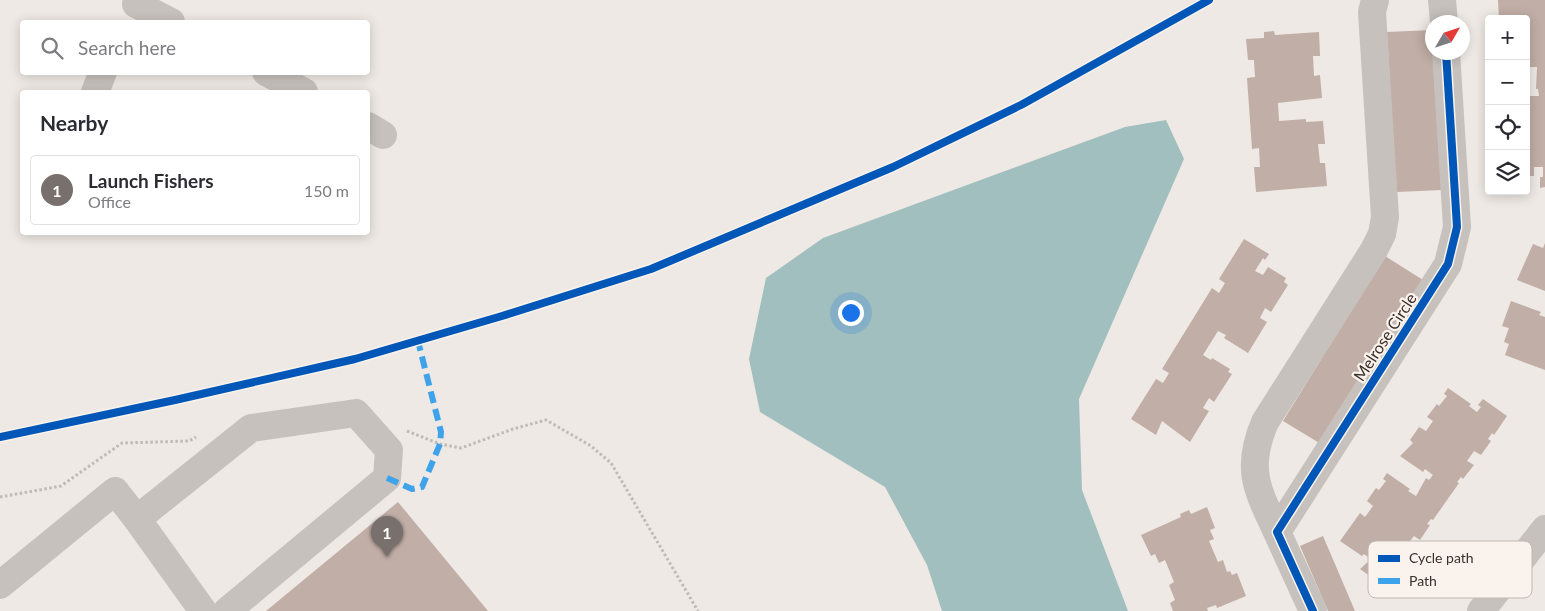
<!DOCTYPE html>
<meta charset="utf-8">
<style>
body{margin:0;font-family:Lato,sans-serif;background:#f7f7f7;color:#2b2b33}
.controls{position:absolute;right:15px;top:15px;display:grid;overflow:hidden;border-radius:5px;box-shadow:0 2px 12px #0003}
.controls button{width:45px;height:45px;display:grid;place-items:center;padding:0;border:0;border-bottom:1px solid #e1e1e2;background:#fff;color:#2b2b33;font:25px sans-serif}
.compass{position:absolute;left:1425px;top:15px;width:45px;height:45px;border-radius:50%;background:#fff;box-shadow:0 2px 12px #0003;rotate:51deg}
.you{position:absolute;left:850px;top:312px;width:18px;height:18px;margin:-12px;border:4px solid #fff;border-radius:50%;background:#1a73e8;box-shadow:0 0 0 8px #1a73e833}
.badge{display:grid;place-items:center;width:32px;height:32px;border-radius:50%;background:#78706c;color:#fff;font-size:16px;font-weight:700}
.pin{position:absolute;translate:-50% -41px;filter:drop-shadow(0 1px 2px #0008)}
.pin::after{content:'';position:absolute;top:26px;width:18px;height:15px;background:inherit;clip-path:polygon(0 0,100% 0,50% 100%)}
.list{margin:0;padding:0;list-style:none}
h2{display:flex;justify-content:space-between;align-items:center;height:65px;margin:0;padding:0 20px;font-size:21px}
h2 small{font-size:16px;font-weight:400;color:#7c7c81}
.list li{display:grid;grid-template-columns:32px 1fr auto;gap:15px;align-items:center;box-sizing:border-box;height:70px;margin:0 10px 10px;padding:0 10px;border:1px solid #e1e1e2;border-radius:5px}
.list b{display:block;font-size:19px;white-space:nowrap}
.list p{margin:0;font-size:16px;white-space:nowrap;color:#7c7c81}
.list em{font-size:16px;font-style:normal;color:#7c7c81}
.icon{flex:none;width:28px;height:28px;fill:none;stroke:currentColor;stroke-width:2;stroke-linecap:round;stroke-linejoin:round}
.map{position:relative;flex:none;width:1545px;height:611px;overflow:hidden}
.search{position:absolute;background:#fff;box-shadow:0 2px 12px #0003;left:20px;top:20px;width:350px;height:55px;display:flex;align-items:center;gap:12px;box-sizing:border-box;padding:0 18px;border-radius:5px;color:#7c7c81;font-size:19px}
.panel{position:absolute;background:#fff;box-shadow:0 2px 12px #0003;left:20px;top:90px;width:350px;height:145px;border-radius:5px}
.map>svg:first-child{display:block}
.water{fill:#a1bfbe}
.building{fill:#c1aea6}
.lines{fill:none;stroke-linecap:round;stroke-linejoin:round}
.path{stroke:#c0bab5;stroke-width:3;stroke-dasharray:2.5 2.5;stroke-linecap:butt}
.minor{stroke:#c7c1bd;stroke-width:28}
.quiet{stroke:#3fa3eb;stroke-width:6;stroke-dasharray:12 6;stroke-linecap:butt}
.cycleway-casing{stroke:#faf3ed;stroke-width:11}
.cycleway{stroke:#0057b8;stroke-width:8}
.labels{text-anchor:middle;stroke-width:4.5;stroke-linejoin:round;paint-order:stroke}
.street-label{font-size:16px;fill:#392f2b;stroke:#faf3ed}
.key{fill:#faf3ed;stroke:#c0b8b3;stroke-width:1}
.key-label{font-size:14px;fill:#392f2b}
</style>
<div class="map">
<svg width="1545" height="611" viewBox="0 0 1545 611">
<rect width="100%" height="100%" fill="#eee9e4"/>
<path class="water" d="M1166,120L1184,159L1079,399L1082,490L1128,611H942L927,565L885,487L760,412L749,359L766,278L823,238L1125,127Z"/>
<path class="building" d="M1498,0H1545V187L1540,188V177H1543V167H1534V176H1526V93L1529,92V96H1539L1538,89H1536L1537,67H1526V19H1499Z
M1432,30L1442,190L1396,192L1387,32Z
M1274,31L1275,35L1319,32L1320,56H1313L1314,76L1320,75L1322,98L1278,103L1279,121L1306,119V122L1323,121L1325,144H1318L1320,163H1325L1327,186L1256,192L1254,167H1260L1259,148L1252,149L1247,78L1255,77L1254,60H1248L1246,39L1264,38V32Z
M1244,239L1269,254L1265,260L1263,258L1255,271L1263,275L1268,267L1286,278L1284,282L1288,285L1271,312L1265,308L1260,318L1267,322L1248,353L1224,338L1226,335L1218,331L1203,355L1211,360L1212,358L1230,369L1228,372L1232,374L1214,402L1209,398L1203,408L1209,411L1190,442L1162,421L1156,435L1131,419L1156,379L1163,383L1169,373L1162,369L1212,288L1219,293L1225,283L1219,279Z
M1545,243V291L1517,280L1533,244L1543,248Z
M1385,256L1423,280L1321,444L1283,421Z
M1511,301L1541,312L1539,315L1545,317V370L1505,355L1509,344L1504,342L1509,328L1502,326Z
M1448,388L1471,404L1469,406L1477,412L1481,407L1478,405L1483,399L1507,416L1494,435L1492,433L1488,439L1491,441L1481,455L1474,451L1467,461L1474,465L1463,479L1461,477L1457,482L1459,483L1433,520L1431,519L1427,524L1430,525L1420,540L1414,536L1406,546L1412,550L1403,563L1400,561L1396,567L1398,568L1385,587L1360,569L1371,559L1364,554L1362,556L1340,541L1360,513L1365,517L1373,506L1367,501L1376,488L1379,490L1386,481L1383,479L1387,473L1410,489L1408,491L1416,496L1426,478L1429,480L1433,475L1425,469L1423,472L1400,456L1413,443L1410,440L1419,427L1426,431L1433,421L1427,417L1437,404L1439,406L1447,396L1444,394Z
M398,502L488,611H266Z
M1207,507L1215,528L1210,530L1214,539L1209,541L1218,562L1223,560L1227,572L1230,571L1232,575L1237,573L1246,596L1217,608L1216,605L1207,608L1208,611H1173L1170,603L1175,600L1169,585L1174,582L1165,560L1159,563L1155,554L1151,556L1141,535L1181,517L1180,514L1189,510L1191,514Z
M1323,536L1355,611H1328L1300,546Z"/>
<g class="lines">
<path class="path" d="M407,431L440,444L461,448L513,429L546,420L591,446L611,463L698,611
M0,497L61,486L122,443L189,441L196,437"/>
<path class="minor" d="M1442,0L1444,22
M136,4L171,22
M266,72L304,92
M95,92L103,72
M368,126L383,135
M137,519L203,611
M1277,532C1257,489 1245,469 1265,422L1374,250L1382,234L1385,217L1372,12L1375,0
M0,585L115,491L137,519L251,428L356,413L389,450L387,478L227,611
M1313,611L1277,532L1448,264L1457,227L1446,52
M1481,611L1545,529"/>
<path class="quiet" d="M387,478L412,489L422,487L440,444L441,432L418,341"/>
<defs>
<path id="cycleway" d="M0,437L175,400L355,359L502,316L651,269L893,167L1021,105L1209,0
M1313,611L1277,532L1448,264L1457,227L1446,52"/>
</defs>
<use href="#cycleway" class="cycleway-casing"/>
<use href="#cycleway" class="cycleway"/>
</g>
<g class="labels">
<g class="street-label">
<text transform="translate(1385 337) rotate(-57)" y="6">Melrose Circle</text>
</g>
</g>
<rect x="1368" y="541" width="164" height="57" rx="8" class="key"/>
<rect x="1378" y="555" width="22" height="7" fill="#0057b8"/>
<rect x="1378" y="578" width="22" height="6" fill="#3fa3eb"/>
<g class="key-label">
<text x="1409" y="563">Cycle path</text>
<text x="1409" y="586">Path</text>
</g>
</svg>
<div class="controls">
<button>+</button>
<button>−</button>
<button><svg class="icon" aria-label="locate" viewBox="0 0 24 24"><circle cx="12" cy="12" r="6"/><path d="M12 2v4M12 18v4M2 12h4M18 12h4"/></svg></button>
<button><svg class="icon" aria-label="layers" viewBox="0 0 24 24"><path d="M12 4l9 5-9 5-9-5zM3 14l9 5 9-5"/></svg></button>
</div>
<svg class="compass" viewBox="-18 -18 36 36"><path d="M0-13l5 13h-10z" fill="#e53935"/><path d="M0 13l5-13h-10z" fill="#7c7c81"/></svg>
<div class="you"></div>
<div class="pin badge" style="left:387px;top:557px">1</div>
<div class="search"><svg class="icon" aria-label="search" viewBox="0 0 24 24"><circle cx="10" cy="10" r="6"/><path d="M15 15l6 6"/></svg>Search here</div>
<section class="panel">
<h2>Nearby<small></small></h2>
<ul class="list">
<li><span class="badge">1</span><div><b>Launch Fishers</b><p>Office</p></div><em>150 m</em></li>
</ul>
</section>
</div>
